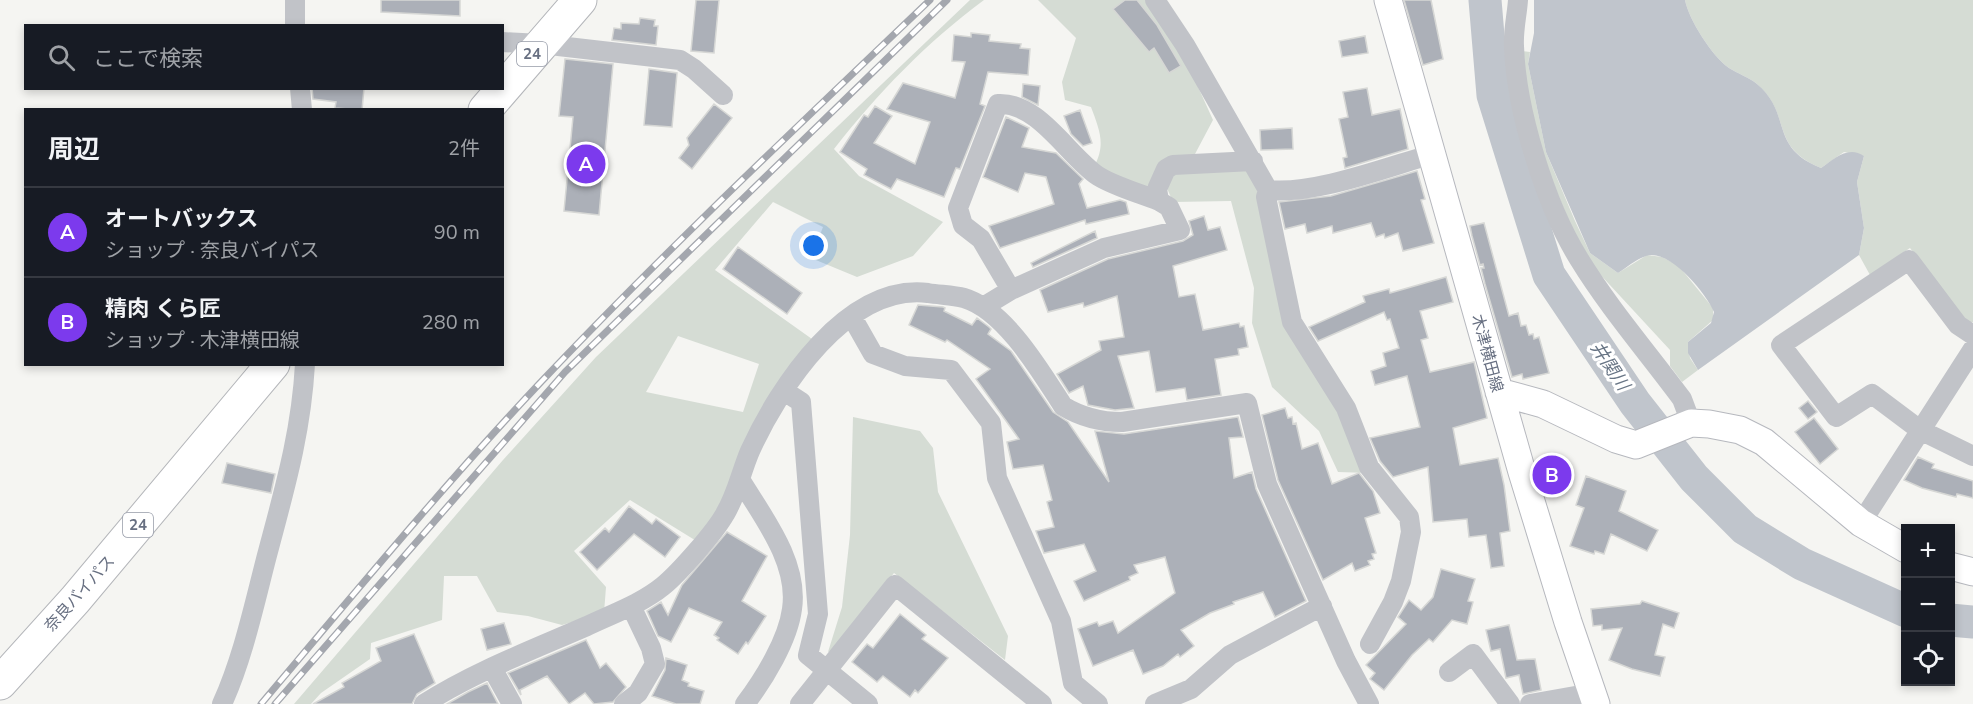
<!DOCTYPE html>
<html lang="ja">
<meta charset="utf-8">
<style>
body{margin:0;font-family:"Nunito Sans","Noto Sans JP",sans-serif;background:#20242c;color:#f1f3f6}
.controls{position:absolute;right:18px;bottom:18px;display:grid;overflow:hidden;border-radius:0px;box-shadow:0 3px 9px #0003}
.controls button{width:54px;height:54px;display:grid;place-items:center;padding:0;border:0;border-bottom:2px solid #363941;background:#171b24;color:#f1f3f6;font:30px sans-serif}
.you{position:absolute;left:814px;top:246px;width:21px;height:21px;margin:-15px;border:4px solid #fff;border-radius:50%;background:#1a73e8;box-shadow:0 0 0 9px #1a73e833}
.badge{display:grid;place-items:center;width:39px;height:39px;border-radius:50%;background:#7c3aed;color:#fff;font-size:20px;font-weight:700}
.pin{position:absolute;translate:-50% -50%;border:3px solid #fff;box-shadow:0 2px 6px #0006}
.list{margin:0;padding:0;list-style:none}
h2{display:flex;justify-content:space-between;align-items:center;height:78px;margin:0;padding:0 24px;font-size:26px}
h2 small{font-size:20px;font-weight:400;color:#9ea1a6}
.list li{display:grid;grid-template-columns:39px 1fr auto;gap:18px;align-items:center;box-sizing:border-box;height:90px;padding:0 24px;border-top:2px solid #363941}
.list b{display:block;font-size:22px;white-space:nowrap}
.list p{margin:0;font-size:20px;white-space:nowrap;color:#9ea1a6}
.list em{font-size:20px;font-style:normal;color:#9ea1a6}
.icon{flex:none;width:33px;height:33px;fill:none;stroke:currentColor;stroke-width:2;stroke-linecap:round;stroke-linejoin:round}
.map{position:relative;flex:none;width:1973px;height:704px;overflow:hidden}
.search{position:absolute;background:#171b24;box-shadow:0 3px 9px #0003;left:24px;top:24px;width:480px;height:66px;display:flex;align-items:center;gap:15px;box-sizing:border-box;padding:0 21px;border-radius:0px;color:#9ea1a6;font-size:22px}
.panel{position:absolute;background:#171b24;box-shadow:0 3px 9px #0003;left:24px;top:108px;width:480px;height:258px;border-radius:0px}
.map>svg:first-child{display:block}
.green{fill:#d5dcd4;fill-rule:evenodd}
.water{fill:#c0c5cc}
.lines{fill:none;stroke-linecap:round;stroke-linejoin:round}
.river{stroke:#c0c5cc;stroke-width:33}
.building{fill:#acb0b8;stroke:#d6d7d5;stroke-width:1.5}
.secondary-casing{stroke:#b6b8be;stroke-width:29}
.highway-casing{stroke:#b4b6ba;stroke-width:35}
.street{stroke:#c1c3c8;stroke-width:20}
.secondary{stroke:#fff;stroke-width:27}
.highway{stroke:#fff;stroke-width:33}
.rail-casing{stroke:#a4a7ae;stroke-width:7}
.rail{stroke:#fff;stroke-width:4.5;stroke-dasharray:14;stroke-linecap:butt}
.labels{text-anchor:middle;stroke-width:6;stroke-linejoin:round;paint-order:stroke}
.shield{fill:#fff;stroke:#959aa7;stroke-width:1.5}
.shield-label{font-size:15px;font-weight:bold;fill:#676f81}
.street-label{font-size:16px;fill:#676f81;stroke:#fff}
.water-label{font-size:18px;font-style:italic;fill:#687585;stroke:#fff}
</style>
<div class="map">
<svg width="1973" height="704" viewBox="0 0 1973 704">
<rect width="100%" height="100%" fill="#f5f5f2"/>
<path class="green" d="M970,0H984C927,42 877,94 834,149L859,176L943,222L913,256L857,277L811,258L823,227L773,202L715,270L812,339L719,513L698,542L630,500L574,551L606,587L604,613L562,625L528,616L497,612L477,576H444L442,620L371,643L370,659L321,693L311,704H294L503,460L596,357ZM678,336L759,364L743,412L646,392Z
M1038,0H1146L1185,58L1213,120L1195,154L1171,158L1144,190L1095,165C1106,143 1099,129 1091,107L1065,100L1062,82L1076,38Z
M1685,0H1973V322L1969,323L1961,314L1910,248L1870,275L1859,255L1864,228L1857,182L1864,156L1844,152L1821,168C1768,146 1793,115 1757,84C1749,77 1738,74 1729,68C1712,56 1689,20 1685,0Z
M1521,51L1530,52L1528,64L1546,152L1575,221L1590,253L1618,273L1647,255L1662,257L1678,265L1713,308V320L1688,342L1690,358L1698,370L1682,382L1670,366V350L1584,257L1538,147Z
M1251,168L1261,198L1284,319L1340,410L1369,473L1338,472L1319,431L1272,387L1252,323L1254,288L1231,201L1173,202L1166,186L1170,172Z
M853,417L920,431L933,448L938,492L1008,636L1005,660L894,573L831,651L828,652L842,607L850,535Z"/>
<path class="water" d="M1534,0H1685C1689,20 1712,56 1729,68C1738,74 1749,77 1757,84C1793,114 1768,147 1821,168C1834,159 1848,145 1864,156L1857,182L1864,228L1859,255L1698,370L1688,353V342L1711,323L1714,312C1706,293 1669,248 1646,256C1636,259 1626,268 1618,273L1590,253L1546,152L1528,64L1534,33Z"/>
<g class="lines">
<path class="river" d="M1485,0L1493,95L1549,275L1635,403L1694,478L1745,529L1802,564L1906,611
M1950,620L1973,622"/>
</g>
<path class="building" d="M381,0H460V16L381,12Z
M696,0H719L714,53L691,51Z
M1125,0H1137L1157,25L1181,66L1169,73L1154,48L1149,52L1113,9Z
M1404,0H1431L1443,59L1423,65Z
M640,18L655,20L654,26H658L656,45L612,40L614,28L621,29V23L639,24Z
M971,33L990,35L989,41L1021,44L1020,48L1030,49L1028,75L988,72L980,104L985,106L960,169L956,168L944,197L897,179L891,189L864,175L867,169L840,152L864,115L868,117L875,106L892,116L874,143L915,164L930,122L887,109L903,83L955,98L965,62L952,61L954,35L971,37Z
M1365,36L1368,53L1342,57L1339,41Z
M565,59L613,64L599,215L564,211L573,117L559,116Z
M649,69L677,73L672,127L644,125Z
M1023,84L1040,86L1038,105L1022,97Z
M312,88H364L362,110L335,108L336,102L313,99Z
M1367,88L1372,115L1400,109L1408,149L1345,168L1343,158L1347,157L1339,119L1348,117L1343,92Z
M714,104L732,118L692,169L679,158L689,145L687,138Z
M1080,110L1092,143L1083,146L1071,134L1064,116Z
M1006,117L1029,128L1022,147L1056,153L1083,179L1079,184L1087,208L1120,200L1126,202L1129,214L1086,224L1085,220L1000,248L989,226L1054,204L1046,177L1025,173L1018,192L983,177Z
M1292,128L1293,149L1261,150L1260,130Z
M1417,171L1425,199L1421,200L1434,243L1403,251L1398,233L1385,238L1384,234L1376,237L1371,223L1333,233L1332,226L1307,233L1305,224L1285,229L1279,202L1331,196Z
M1204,216L1208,230L1220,227L1227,250L1173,266L1179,297L1195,294L1203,330L1239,323L1240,327L1244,326L1248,347L1238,349L1239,355L1215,359L1221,395L1187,400L1185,388L1156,392L1149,351L1118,356L1134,408L1115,410L1088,405L1083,386L1069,393L1057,374L1101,350L1099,341L1124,337L1117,296L1084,307L1083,303L1048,312L1040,290L1108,259L1183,241L1193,235L1189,221Z
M1484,223L1509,316L1518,313L1521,326L1526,325L1529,335L1533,334L1534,339L1539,337L1549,373L1523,379L1522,374L1512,377L1485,284L1481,268H1484L1483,264L1480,265L1472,236L1470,226Z
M1095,231L1097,238L1033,267L1031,263Z
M738,247L802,293L787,314L723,269Z
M1446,277L1453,302L1420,311L1428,338L1421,340L1430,372L1474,362L1487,418L1453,428L1460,465L1498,458L1504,485L1510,531L1500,533L1504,566L1491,568L1486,535L1469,537L1467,519L1433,522L1428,467L1393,477L1380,461L1370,438L1420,427L1407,376L1375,385L1371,371L1386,366L1383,353L1399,348L1390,319L1387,320L1384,312L1318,341L1309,327L1365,302L1363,296L1389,289L1390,293Z
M918,305L943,307L945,308L944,311L972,325L977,318L989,327L991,329L988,334L1011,351L1053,412L1068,422L1109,482L1095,431L1124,434L1238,417L1243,437L1229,438L1234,478L1252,472L1256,489L1306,601L1275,617L1263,592L1233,602L1234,604L1210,613L1181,630L1194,646L1180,657L1178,654L1163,666L1143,674L1133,650L1093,666L1078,629L1097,622L1099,626L1113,621L1118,633L1175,593L1165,557L1134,565L1138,573L1129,577L1130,580L1084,601L1074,581L1096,571L1084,544L1044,553L1036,531L1054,527L1047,502L1052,500L1043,465L1013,469L1007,442L1019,439L976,379L990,369L947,340L945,342L909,325Z
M1808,401L1817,412L1808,419L1799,408Z
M1285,408L1288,418L1292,417L1293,424L1296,423L1302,449L1318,443L1332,484L1359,473L1373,491L1380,513L1365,518L1376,553L1372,554L1374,559L1368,561L1370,565L1355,571L1352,563L1323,580L1278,480L1262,415Z
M1814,418L1838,449L1820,464L1795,432Z
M1918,457L1934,464L1932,468L1973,481V498L1957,494L1956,497L1922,488L1904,480Z
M1558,460L1565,487L1546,492L1539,465Z
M227,463L275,474L271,493L222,483Z
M1586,476L1626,491L1619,511L1658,530L1647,551L1611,534L1604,554L1595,551L1594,554L1570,546L1584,508L1576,505Z
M629,506L652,524L656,519L680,537L665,557L634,534L597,570L580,552L605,528L609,532Z
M727,532L767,556L742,601L766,616L748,644L746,642L738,654L717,640L719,638L714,635L722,622L689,608L671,642L658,636L647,611L661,602L668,615L682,585Z
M1441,569L1475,579L1468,601L1473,602L1467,624L1452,620L1433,642L1429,639L1412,655L1384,690L1370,679L1375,673L1366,665L1406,624L1398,617L1409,600L1421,610L1433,597Z
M1642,601L1679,613L1674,628L1663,624L1655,655L1665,657L1660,676L1632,669L1609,660L1622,628L1602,630V625L1593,626L1591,609L1640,604Z
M900,614L926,635L922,639L948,658L918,693L915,690L910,697L883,676L877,682L852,662L867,644L873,648Z
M504,623L511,644L487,650L481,629Z
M1509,625L1517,660L1535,659L1541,690L1523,694L1519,675L1506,678L1500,649L1491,651L1486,630Z
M414,634L435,683L417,694L412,704H313L344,687L342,683L381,661L376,648Z
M586,640L600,668L606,663L626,687L613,702L594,704L585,693L569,704L547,676L520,690L521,695L508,673Z
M666,658L687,665L682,680L689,683L688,686L704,691L700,704H676L652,696L665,670Z
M487,683L498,704H447L468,692Z"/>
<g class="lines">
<defs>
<path id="secondary" d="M1388,0L1522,472L1568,622L1596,704
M1499,392L1543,404L1616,439L1636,445L1691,423L1709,424L1740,430L1764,442L1861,523L1906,549
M1950,566L1973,572"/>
<path id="highway" d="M485,110L580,0
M0,683L75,600L273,364"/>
</defs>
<use href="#secondary" class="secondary-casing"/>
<use href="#highway" class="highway-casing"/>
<path class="street" d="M295,0V26
M1155,0L1185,45L1268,190C1315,195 1387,167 1433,154
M1518,0C1517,15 1513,31 1514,46C1516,110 1545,204 1579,259C1609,308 1648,353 1682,399L1691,423
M502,42L541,44L680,60L694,69L723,95
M300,88L302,110
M1268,190L1266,197L1292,322L1346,408L1369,467L1409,517L1411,532L1401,581L1393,602L1370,644
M1011,290L981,239L963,225L958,208L998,104C1039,102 1068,156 1098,176C1116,187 1139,193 1159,201
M983,307L1011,290L1104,248L1180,230L1169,207L1159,201L1157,189L1166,169L1173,165L1253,161
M852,317L873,354L905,366L951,370L991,423L997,478L1061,621L1073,683L1098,704
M1973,335L1958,325L1909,260L1781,345L1836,417L1872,394L1920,430L1973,456
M784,391L801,402L818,614L808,655L868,704
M741,481C763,517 799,563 792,609C788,640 764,679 745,704
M1861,523L1973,349
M492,668L512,704
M1449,672L1473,654L1510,704
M222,704C242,660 253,610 265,563C283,494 301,436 305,364
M424,704C474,672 532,650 587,626C612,614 641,604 663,586C679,573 715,532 725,514C737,494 741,472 750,451C779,387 847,283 928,293C940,295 953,295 964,298C1005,310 1041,372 1063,406C1081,417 1101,422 1122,422L1247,403L1267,484L1346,661L1369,704
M624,704L638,693L655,664L651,648L631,606
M800,704L895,585L1042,704
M1155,704L1191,689L1230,655L1322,606
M1530,704L1592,693"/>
<use href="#secondary" class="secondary"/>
<use href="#highway" class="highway"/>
<defs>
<path id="rail" d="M261,704C352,596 443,486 540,383C665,251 798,126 930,0
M275,704L565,372L947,0"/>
</defs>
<use href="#rail" class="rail-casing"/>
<use href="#rail" class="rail"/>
</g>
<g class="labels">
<g class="shield">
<rect x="517" y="42" width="30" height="24" rx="4.5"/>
<rect x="123" y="513" width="30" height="24" rx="4.5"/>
</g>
<g class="shield-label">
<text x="532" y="59">24</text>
<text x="138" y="530">24</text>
</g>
<g class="street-label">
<text transform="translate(1488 353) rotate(75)" y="6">木津横田線</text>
<text transform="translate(79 593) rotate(-48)" y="6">奈良バイパス</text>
</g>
<g class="water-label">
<text transform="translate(1610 366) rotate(56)" y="6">井関川</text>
</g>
</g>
</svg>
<div class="controls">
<button>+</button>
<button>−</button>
<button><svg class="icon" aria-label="locate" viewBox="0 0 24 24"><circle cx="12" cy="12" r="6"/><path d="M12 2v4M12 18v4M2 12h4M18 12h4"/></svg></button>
</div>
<div class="you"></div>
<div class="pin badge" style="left:586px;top:164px">A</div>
<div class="pin badge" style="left:1552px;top:475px">B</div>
<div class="search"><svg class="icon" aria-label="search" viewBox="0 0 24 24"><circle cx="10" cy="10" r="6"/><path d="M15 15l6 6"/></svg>ここで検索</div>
<section class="panel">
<h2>周辺<small>2件</small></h2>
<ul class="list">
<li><span class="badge">A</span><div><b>オートバックス</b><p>ショップ · 奈良バイパス</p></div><em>90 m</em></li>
<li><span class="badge">B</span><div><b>精肉 くら匠</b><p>ショップ · 木津横田線</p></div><em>280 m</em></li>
</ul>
</section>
</div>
